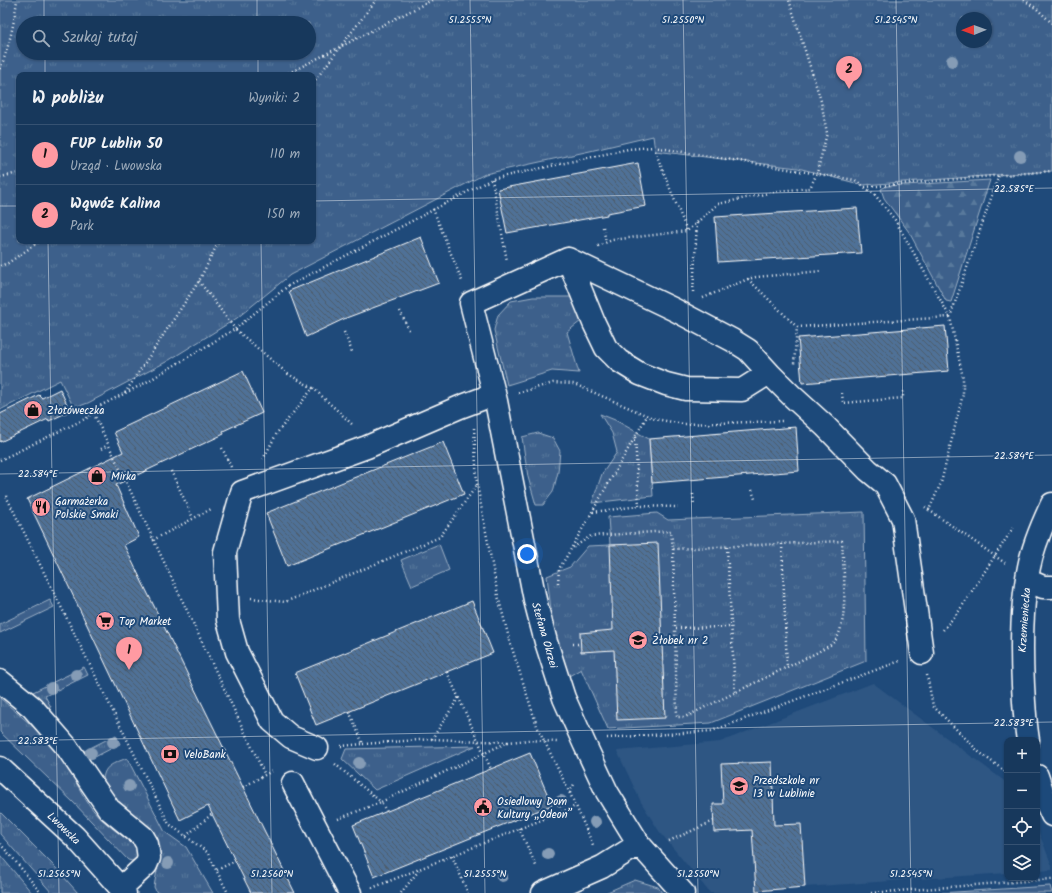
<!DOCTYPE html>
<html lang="pl">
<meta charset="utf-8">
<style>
body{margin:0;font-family:Kalam,sans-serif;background:#203f62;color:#f1f3f6}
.controls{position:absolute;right:12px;bottom:12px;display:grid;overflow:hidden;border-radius:8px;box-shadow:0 1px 3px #0004}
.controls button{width:36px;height:36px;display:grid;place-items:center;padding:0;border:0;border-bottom:1px solid #365272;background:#17385c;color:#f1f3f6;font:20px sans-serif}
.compass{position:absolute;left:956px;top:12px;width:36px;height:36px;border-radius:50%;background:#17385c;box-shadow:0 1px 3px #0004;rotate:269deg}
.you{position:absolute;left:527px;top:554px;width:14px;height:14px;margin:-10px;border:3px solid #fff;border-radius:50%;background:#1a73e8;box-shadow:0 0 0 6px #1a73e833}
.badge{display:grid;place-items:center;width:26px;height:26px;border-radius:50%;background:#ff9aa2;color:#111;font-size:13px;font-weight:700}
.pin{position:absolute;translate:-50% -33px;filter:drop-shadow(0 1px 2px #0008)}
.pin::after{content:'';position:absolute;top:21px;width:14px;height:12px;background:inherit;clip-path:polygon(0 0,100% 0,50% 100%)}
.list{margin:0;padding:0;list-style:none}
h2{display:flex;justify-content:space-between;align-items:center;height:52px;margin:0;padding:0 16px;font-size:17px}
h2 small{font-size:13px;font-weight:400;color:#9eacbb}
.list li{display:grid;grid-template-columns:26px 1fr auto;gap:12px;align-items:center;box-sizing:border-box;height:60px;padding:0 16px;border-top:1px solid #365272}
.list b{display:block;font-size:15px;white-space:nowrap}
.list p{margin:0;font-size:13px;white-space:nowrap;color:#9eacbb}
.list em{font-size:13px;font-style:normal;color:#9eacbb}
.icon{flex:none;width:22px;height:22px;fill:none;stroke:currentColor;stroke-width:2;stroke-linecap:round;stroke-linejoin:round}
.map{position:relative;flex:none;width:1052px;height:893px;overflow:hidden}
.search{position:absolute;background:#17385c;box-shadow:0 1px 3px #0004;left:16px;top:16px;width:300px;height:44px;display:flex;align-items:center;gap:10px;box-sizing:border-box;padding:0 14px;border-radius:22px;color:#9eacbb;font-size:15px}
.panel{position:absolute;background:#17385c;box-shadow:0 1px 3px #0004;left:16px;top:72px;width:300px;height:172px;border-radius:8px}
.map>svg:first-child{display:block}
.built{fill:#2e5683}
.grass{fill:url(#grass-tufts);stroke:#9eb0c5;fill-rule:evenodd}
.forest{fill:url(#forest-firs);stroke:#9eb0c5}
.building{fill:url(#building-back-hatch);stroke:#fff}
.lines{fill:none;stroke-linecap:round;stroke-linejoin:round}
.minor-casing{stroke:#fff;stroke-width:25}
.path{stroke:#fff;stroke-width:2.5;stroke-dasharray:1 3;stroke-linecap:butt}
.minor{stroke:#1f4a7a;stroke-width:22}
.tree{fill:#859cb6}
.ticks{fill:none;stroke:#fff;stroke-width:1;stroke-opacity:0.45}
.labels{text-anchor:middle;stroke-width:4;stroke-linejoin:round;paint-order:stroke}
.poi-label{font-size:11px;fill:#fff;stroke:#1f4a7a;text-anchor:start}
.street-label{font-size:11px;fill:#fff;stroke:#1f4a7a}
.ticks-label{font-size:10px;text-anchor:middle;fill:#fff;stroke:#1f4a7a;stroke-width:4;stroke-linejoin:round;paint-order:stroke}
</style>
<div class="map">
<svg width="1052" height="893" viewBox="0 0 1052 893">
<defs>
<pattern id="grass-tufts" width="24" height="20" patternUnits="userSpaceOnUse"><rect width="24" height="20" fill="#3c618b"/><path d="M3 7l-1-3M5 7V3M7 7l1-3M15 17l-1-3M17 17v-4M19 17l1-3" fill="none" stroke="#59799c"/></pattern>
<pattern id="forest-firs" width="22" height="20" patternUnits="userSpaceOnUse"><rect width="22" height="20" fill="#3c618b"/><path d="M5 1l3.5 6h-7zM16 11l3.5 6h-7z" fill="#59799c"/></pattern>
<pattern id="building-back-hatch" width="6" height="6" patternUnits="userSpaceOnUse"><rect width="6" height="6" fill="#507197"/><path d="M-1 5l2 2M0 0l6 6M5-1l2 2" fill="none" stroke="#4e5b6a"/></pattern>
</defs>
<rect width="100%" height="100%" fill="#1f4a7a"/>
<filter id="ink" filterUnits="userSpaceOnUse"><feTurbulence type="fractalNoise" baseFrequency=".025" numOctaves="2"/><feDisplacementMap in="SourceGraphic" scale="8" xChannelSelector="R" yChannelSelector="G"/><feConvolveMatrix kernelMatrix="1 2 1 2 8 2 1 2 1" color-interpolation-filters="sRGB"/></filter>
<g filter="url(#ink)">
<path class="built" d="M873,683L1007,783V873L761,890L760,893H710L659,831L641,802L617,751L720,742Z
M1037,828L1052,866V870L1037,871Z"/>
<path class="grass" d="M0,0H1052V171L863,185L798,168L655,151L653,136L590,151L485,174L290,275L237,318L166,362L88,403L74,408L60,380L0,410ZM962,18H986V42H962ZM23,23H309V53H23ZM19,75H313V241H19Z
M533,297H574L581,321L567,332L579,373L552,371L507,385L494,330L498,315L511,301Z
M600,414L615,420L649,439L653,496L592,503L602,474L617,452L612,433Z
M538,433L553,438L560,451L558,472L553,492L543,505H536L528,477L522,437Z
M864,512L866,661L711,723L608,729L581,669L569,676L554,635L547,576L570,567L588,546L610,545L608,517L657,513L668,520Z
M439,544L449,570L412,586L401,560Z
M50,600L54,607L0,633V624Z
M84,667L88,675L45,696L51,707H45L31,693Z
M0,698C19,715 40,731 57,750C71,766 76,786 88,803C100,822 121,834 138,848L140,852L137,859L132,861L128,860L73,802L0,732Z
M116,735L120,744L93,758L85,759L82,752Z
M475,746L375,790L342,759L346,749Z
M127,758L165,832L186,847L213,893H157L154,887L155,881L160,855V847L156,839L126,811L103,786C102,766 110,765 127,758Z
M0,812L55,867L78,893H52L0,834Z
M0,855L32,893H0Z
M635,880L658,887L662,893H605Z
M1050,886L1052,893H940Z"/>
<path class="forest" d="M990,180L951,302L946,301L909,232L884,198L881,189L887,186Z"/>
<path class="building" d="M638,163L646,206L607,213V215L507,233L498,189Z
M857,208L861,253L718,262L715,217Z
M421,237L439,283L346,318L306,337L289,291Z
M945,326L949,371L802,383L798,338Z
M243,371L262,413L223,431L224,434L116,485L139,537L124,545L295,893H251L208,806L180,820L27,499L123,452L114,432Z
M60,389L70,411L49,421L48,419L0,442V414L39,395L42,398Z
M796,427L799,471L652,483L649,439Z
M443,442L464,494L287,566L266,513Z
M658,543L665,718L617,720L614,650L581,652L580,633L613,630L610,545Z
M472,601L493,653L316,725L295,673Z
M530,753L552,805L374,877L353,825Z
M772,762L774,825L801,824L805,887L756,891L752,830L714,832L713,804H723L721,764Z"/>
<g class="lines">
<defs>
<path id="minor" d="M568,259L675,310L732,340L748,350L769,373
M1027,580L1043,587H1052
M0,681L32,707L66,746L109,809L143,837L147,844L149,858L146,865L121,888
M1028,740C1025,722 1024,704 1023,685C1021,646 1021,606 1029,567C1033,546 1043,523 1052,504
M317,748L291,737L272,721L237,652L228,620L225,552L242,492L367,447L460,407L484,398L494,392
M0,768L75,837L125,893
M1037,776L1046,802L1052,815
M293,783L350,893
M639,844L683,893
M543,893L602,867L639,844L607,792L584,743L564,698L546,642L535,600L496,401L471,303L568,259L594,323L606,348L619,361L640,374L666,384L686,389L742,390L769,373L792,396L825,426L868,470L885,484L903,519L922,653"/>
</defs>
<use href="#minor" class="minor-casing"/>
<path class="path" d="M1024,0L1037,9L1052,23
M0,69C9,47 14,24 17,0
M285,75L432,0
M313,83L376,0
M655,151L687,231
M0,177L19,173
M492,179L507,261
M865,187L1052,171
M433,209L462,281
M603,227L606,242
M33,241L35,245
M598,246L612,240L687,231L718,204L778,191L810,188L817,173L827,133L821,101L789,0
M0,266L8,263L40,241
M748,279L797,327L794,364
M199,281L235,329L288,286L492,179L628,149L653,147L855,180L875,195L895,220L950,317L963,378V394L941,483L929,510L925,507
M693,292L697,223
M703,298L748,279L756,277L822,271
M400,311L409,330
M950,317L999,175
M797,327L950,317
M344,332L353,354
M313,388L354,426
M125,393L199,281L219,241
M518,393L553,383L574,384L655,419L684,424L784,421
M842,393L843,403L903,398V389
M92,410L265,775
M474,428L477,484L498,596L510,642L537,726L576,806L593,845
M635,437L639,506L678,507
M222,448L232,469
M101,449L108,445
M0,460L89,417L92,410L145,383L235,329L288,374L313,388L277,433L263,459
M171,471L193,518
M752,490L755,499
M693,494L694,505
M6,496L169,824L207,852L228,893
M929,510L1005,563
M593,512L639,506
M153,540L213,508
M782,544L787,667
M572,547L647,416
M727,547L735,693
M673,549L675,628L731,627
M558,583L559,569L571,549L591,536L671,531L673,549L842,541C843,564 850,625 834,642C830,646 823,649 818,652L685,717H677L675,628
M251,598L285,602L440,537L477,485
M943,630L959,611L1015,525
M573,644H580
M447,672L491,769
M927,675L933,706L979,752L1007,773
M607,738L712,731L900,661
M432,739L459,697
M363,744L432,739L508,742
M341,746L363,744L349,711
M335,764L381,802L508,742L529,740L557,742
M243,787L272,771
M570,793L575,782
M338,819L381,802L386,811
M519,828L537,868
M186,836L212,814
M669,841L714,821
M0,844L12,857L41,893
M452,856L468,893
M217,870L235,861
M372,888L576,806
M401,893L420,869
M871,893L1052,879"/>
<use href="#minor" class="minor"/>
</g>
<g class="tree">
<circle cx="952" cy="61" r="6"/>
<circle cx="1020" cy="156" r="6"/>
<circle cx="76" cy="675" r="6"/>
<circle cx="51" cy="688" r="6"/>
<circle cx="113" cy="742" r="6"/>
<circle cx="91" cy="753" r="6"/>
<circle cx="359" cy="763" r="6"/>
<circle cx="129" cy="786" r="6"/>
<circle cx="561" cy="801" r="6"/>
<circle cx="595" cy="822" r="6"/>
<circle cx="548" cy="854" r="6"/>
<circle cx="168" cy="863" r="6"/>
<circle cx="502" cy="876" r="6"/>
</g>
</g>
<path class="ticks" d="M44,0V23M257,0V23M470,0L485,893M683,0L698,893M896,0L911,893M45,53V75M258,53V75M313,201L1052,188M0,206H19M48,241L59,893M261,241L272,893M0,474L1052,455M0,741L1052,722"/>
<defs>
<symbol id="shop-disc" viewBox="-11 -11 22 22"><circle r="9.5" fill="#ff9aa2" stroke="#1f4a7a"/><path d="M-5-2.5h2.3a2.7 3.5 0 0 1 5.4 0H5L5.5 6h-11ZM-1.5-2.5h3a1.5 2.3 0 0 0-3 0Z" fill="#111"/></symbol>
<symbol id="restaurant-disc" viewBox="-11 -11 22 22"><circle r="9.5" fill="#ff9aa2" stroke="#1f4a7a"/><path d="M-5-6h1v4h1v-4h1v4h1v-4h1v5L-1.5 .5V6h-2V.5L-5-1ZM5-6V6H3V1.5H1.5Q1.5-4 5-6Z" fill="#111"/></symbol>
<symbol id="supermarket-disc" viewBox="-11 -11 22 22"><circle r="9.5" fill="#ff9aa2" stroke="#1f4a7a"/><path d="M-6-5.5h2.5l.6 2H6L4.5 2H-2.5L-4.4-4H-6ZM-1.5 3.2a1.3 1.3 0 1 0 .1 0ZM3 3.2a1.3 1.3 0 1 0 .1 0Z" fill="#111"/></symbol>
<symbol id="school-disc" viewBox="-11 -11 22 22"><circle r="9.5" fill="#ff9aa2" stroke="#1f4a7a"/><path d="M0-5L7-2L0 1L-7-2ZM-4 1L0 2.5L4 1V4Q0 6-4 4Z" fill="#111"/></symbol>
<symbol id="bank-disc" viewBox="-11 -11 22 22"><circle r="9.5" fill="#ff9aa2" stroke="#1f4a7a"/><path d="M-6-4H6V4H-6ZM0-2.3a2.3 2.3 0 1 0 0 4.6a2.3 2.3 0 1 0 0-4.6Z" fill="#111"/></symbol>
<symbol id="civic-disc" viewBox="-11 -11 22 22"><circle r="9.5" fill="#ff9aa2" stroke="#1f4a7a"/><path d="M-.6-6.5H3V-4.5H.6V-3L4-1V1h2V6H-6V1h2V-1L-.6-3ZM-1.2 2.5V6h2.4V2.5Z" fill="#111"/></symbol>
</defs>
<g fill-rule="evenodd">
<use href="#shop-disc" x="22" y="399" width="22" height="22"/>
<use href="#shop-disc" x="86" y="465" width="22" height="22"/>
<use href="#restaurant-disc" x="30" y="496" width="22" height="22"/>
<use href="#supermarket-disc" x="94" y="610" width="22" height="22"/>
<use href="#school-disc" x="627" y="629" width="22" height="22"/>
<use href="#bank-disc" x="159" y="743" width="22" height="22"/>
<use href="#school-disc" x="728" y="775" width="22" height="22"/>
<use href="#civic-disc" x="472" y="796" width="22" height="22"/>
</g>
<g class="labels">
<g class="poi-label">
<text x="47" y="414">Złotóweczka</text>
<text x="111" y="480">Mirka</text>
<text x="55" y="505">Garmażerka<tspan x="55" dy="13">Polskie Smaki</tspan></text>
<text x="119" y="625">Top Market</text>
<text x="652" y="644">Żłobek nr 2</text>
<text x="184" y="758">VeloBank</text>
<text x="753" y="784">Przedszkole nr<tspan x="753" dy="13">13 w Lublinie</tspan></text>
<text x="497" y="805">Osiedlowy Dom<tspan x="497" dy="13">Kultury „Odeon”</tspan></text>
</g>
<g class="street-label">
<text transform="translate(1024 620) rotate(-86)" y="4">Krzemieniecka</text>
<text transform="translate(545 635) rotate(74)" y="4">Stefana Okrzei</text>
<text transform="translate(64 828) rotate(44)" y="4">Lwowska</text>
</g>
</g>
<g class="ticks-label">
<text x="470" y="23">51.2555°N</text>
<text x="683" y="23">51.2550°N</text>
<text x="896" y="23">51.2545°N</text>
<text x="1014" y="192">22.585°E</text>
<text x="1014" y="459">22.584°E</text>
<text x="38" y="477">22.584°E</text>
<text x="1014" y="726">22.583°E</text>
<text x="38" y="744">22.583°E</text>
<text x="59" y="877">51.2565°N</text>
<text x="272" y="877">51.2560°N</text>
<text x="485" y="877">51.2555°N</text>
<text x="698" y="877">51.2550°N</text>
<text x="911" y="877">51.2545°N</text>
</g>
</svg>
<div class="controls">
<button>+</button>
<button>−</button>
<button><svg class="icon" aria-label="locate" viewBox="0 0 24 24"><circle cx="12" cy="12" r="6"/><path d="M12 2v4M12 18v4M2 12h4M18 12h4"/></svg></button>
<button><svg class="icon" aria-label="layers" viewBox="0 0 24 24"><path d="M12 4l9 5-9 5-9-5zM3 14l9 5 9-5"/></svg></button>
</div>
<svg class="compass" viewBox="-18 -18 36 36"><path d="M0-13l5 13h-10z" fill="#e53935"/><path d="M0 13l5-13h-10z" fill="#9eacbb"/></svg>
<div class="you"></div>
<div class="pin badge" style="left:129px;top:670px">1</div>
<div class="pin badge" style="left:849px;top:89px">2</div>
<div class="search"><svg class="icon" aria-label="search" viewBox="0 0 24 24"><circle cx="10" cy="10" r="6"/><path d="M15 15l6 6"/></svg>Szukaj tutaj</div>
<section class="panel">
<h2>W pobliżu<small>Wyniki: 2</small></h2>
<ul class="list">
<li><span class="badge">1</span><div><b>FUP Lublin 50</b><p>Urząd · Lwowska</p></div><em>110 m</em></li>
<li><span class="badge">2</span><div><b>Wąwóz Kalina</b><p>Park</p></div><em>150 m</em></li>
</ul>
</section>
</div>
